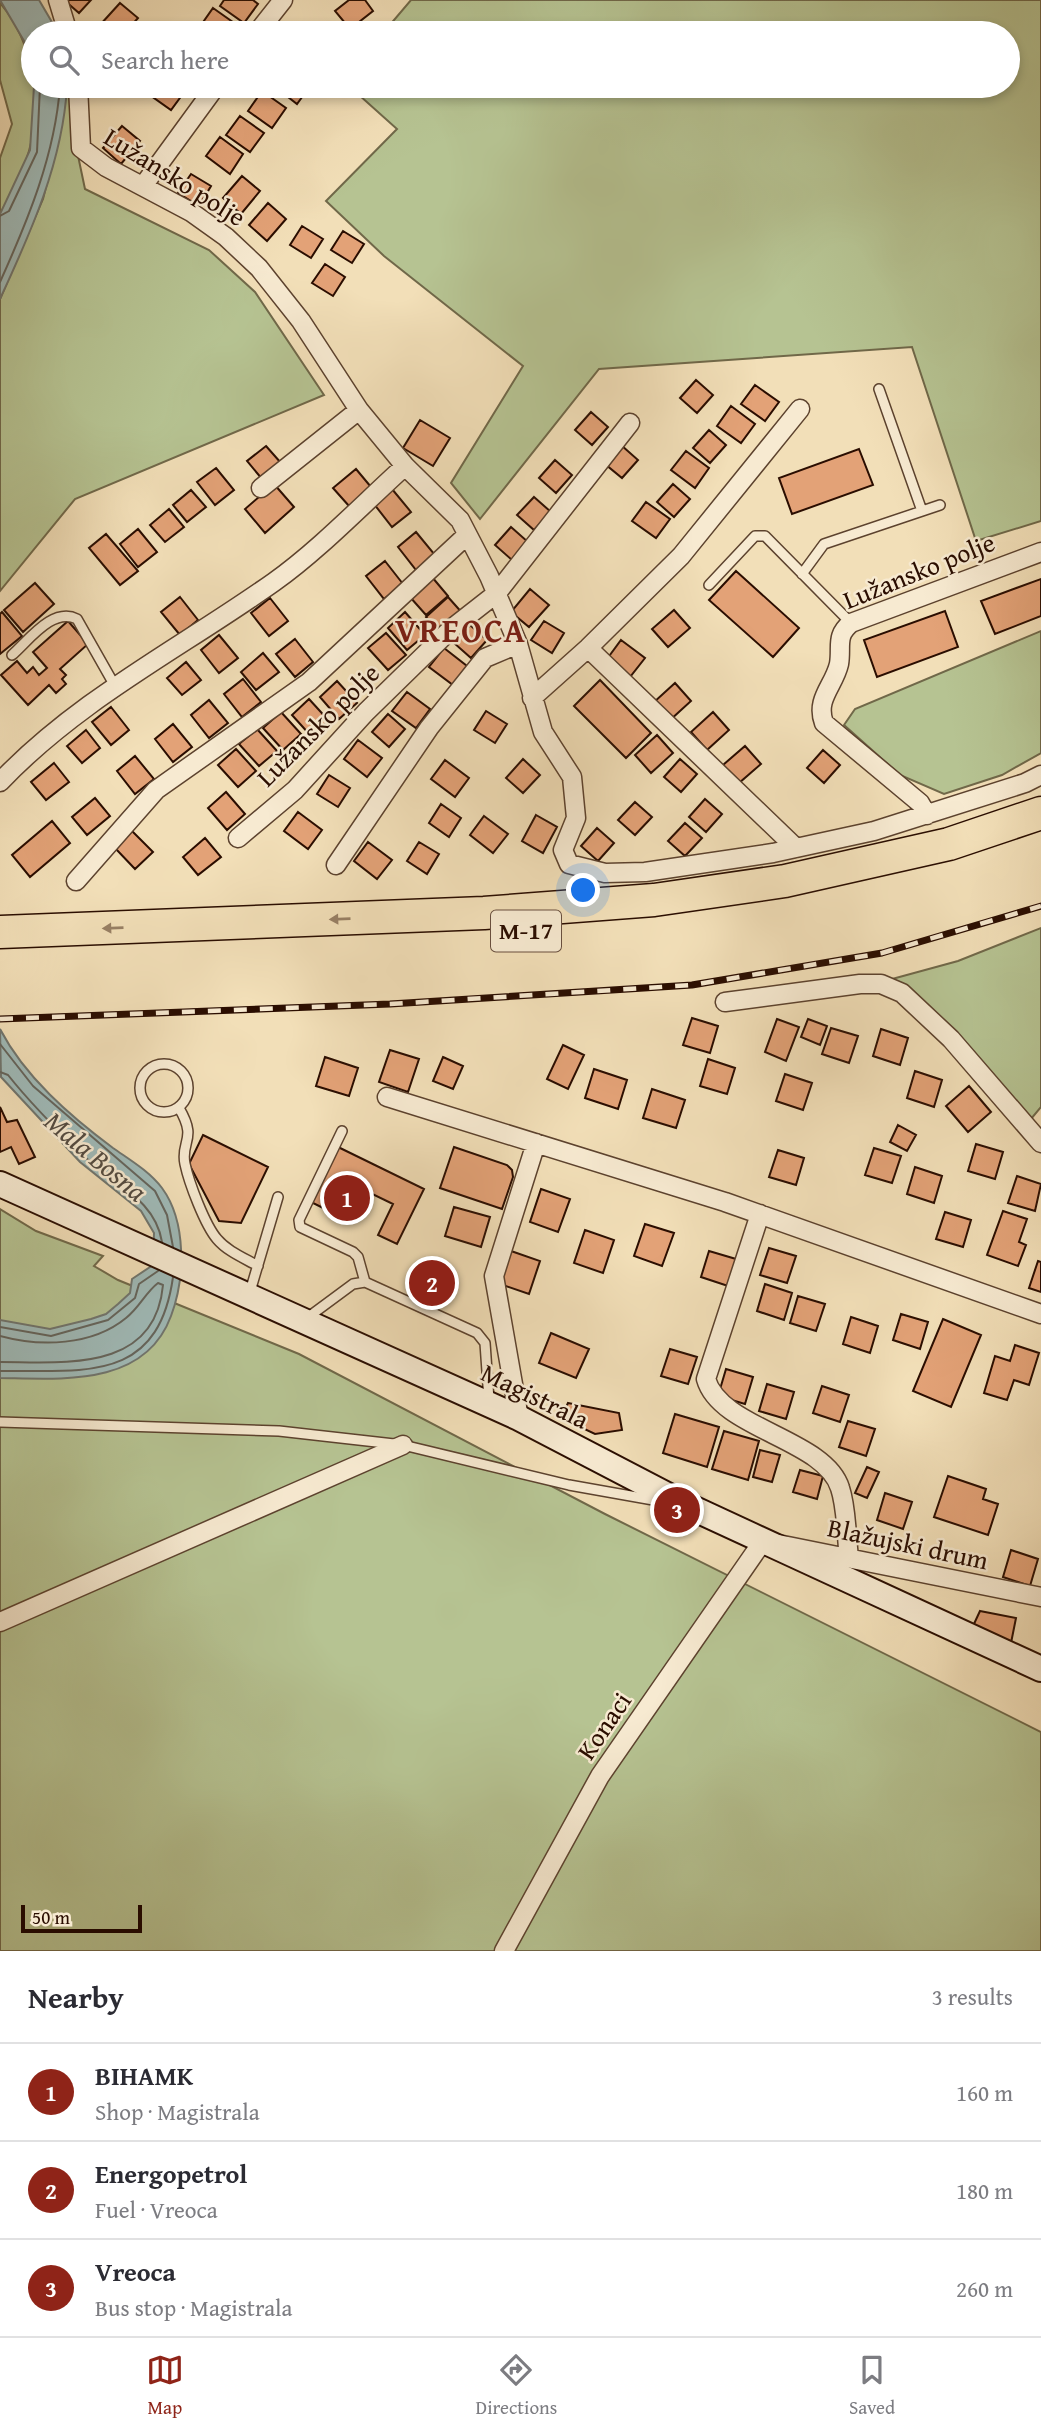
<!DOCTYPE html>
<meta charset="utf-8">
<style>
body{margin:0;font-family:"Gentium Book Plus",serif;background:#f7f7f7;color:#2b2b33}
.scale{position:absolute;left:21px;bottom:18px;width:121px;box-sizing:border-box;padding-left:7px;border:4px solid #2a0d00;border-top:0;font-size:19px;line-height:24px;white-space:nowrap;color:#2a0d00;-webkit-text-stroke:5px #f7ead1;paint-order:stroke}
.you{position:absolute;left:584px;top:891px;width:24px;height:24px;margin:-18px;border:5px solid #fff;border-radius:50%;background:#1a73e8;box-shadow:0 0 0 10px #1a73e833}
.badge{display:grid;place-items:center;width:46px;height:46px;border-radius:50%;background:#8f2418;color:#fff;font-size:23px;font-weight:700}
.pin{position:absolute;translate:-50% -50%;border:4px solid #fff;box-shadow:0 2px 7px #0006}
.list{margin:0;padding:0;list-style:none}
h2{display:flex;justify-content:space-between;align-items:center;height:91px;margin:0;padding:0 28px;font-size:30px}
h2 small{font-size:23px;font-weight:400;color:#7c7c81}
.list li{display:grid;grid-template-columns:46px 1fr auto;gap:21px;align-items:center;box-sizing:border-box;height:98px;padding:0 28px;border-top:2px solid #e1e1e2}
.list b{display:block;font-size:26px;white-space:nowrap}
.list p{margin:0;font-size:23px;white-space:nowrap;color:#7c7c81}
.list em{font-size:23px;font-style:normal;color:#7c7c81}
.icon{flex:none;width:38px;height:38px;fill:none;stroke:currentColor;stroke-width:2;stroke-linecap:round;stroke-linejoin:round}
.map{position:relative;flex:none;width:1041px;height:1951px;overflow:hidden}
.search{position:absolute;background:#fff;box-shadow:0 4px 10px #0003;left:21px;right:21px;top:21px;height:77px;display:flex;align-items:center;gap:18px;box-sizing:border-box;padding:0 24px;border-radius:38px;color:#7c7c81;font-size:26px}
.sheet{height:385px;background:#fff}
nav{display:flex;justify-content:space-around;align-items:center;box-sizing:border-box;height:98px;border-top:2px solid #e1e1e2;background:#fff;font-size:19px;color:#7c7c81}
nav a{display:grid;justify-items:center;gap:4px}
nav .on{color:#8f2418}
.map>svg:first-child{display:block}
.green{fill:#b6c392;stroke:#706849;stroke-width:2}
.water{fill:#9fbab8;stroke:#70756e;stroke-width:2}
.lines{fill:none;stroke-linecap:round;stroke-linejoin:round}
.shore{stroke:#64645c;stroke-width:2}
.building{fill:#e3a277;stroke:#2a0d00;stroke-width:2}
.lane-casing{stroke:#5c422e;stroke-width:12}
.street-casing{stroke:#5c422e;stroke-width:21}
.secondary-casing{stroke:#2a0d00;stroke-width:28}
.highway-casing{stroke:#2a0d00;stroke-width:35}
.lane{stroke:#f7ead1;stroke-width:9}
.street{stroke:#f7ead1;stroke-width:18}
.secondary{stroke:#f7ead1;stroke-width:24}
.highway{stroke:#f2dfb8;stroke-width:32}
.rail-casing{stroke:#2a0d00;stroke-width:7}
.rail{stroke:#f7ead1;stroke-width:4.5;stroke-dasharray:13;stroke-linecap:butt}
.oneway{fill:#988065}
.labels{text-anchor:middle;stroke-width:5;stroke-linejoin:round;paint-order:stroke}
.shield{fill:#f7ead1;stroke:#684f3f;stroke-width:2}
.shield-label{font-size:24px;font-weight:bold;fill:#2a0d00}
.street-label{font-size:26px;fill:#2a0d00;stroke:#f7ead1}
.water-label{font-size:28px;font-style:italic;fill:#534a40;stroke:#f7ead1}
.district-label{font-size:33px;font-weight:bold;letter-spacing:2px;fill:#7a1f14;stroke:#f7ead1}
</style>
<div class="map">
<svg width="1041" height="1951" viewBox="0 0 1041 1951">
<rect width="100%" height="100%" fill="#f2dfb8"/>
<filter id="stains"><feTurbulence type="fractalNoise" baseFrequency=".00286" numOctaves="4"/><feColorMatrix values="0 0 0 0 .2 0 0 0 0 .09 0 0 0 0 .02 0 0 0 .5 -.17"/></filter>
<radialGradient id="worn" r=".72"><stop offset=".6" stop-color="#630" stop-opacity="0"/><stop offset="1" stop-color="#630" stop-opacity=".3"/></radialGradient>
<path class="green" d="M411,0H1041V521L976,541L912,347L599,369L480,519L451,483L523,366L384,256L326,201L397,129L349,86H1008V33H383Z
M0,3C33,41 43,102 29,151C23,172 11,194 0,214V158L12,124L0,80Z
M67,86H72L73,132L85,189L209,250L255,292L324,395L75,499L0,591V299L43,199L59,136Z
M1041,631V753L1002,775L944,794L900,775L844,725L855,709Z
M1041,928V1107L1026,1125L881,982L958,961Z
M0,1209L36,1231L103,1256L94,1266L118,1280L299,1354L605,1514L1041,1732V1951H0Z"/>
<path class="water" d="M0,0H39L56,29L57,33H33V73L24,41Z
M34,86H67C63,161 31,232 0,299V214L30,150Z
M0,1029C25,1077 70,1116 113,1148C130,1160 149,1171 162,1188C187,1222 185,1279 171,1316C145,1387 62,1379 0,1378V1320L50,1329L91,1319L106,1314L118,1304L130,1293L132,1279L153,1265L154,1233L141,1211L80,1162L1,1077Z"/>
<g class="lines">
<path class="shore" d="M0,216L9,211L37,152L40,86
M0,282C28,220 55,155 60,86
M0,1044L33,1086L155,1191L167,1215L173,1247
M0,1072L8,1075C31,1104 58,1131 85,1157C114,1185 155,1199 162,1242
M0,1327L51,1336L108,1320L135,1298L139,1284L158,1271
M0,1336C40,1347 92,1346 126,1318C140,1307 145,1293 158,1283L163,1285C155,1373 64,1362 0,1362
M0,1371C84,1370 158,1384 173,1277"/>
</g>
<path class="building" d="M64,0H91L79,13Z
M224,0H253L258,4L244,23L220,6Z
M349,0H365L373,11L350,29L335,11Z
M120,3L138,18L125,33H110L100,25Z
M213,8L237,25L231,33H207L199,28Z
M153,86H178L185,91L171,110L147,93Z
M274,86H310L297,104Z
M262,91L286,108L272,128L248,111Z
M240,116L264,133L250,152L226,135Z
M122,126L140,141L121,164L103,148Z
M220,137L243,154L230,174L206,156Z
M191,174L211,186L199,206L178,193Z
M242,176L260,191L241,214L223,198Z
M268,203L286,219L267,241L249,225Z
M302,226L323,239L311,258L290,245Z
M343,231L364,244L352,263L331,250Z
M325,264L345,277L333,296L312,283Z
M696,380L713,395L697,413L680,398Z
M755,385L779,402L765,421L741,404Z
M731,406L755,424L741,443L717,426Z
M591,412L608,427L592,445L575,430Z
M420,420L450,438L433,466L403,448Z
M709,430L726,445L710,463L693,448Z
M621,445L638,460L622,478L605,464Z
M266,446L281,463L262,479L247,461Z
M859,449L873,485L792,514L779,478Z
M686,451L709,468L695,488L671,470Z
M555,460L572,475L556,493L539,478Z
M216,468L234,490L215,505L197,482Z
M356,469L371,487L349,506L333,488Z
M274,484L294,507L265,533L245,509Z
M673,484L690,499L674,517L657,502Z
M392,489L411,512L392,527L374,504Z
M191,490L206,507L187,522L173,505Z
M534,497L551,512L534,530L517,515Z
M646,502L670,519L656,538L632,521Z
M169,509L184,527L165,542L150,525Z
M511,527L528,542L512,560L495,545Z
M138,529L157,552L138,567L120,544Z
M416,532L435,555L416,570L398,547Z
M106,534L138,571L120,585L89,548Z
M385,561L403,584L384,599L366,576Z
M736,571L799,628L773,657L709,600Z
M432,577L448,596L426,615L410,597Z
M1041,579V616L995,634L981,601Z
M35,583L54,604L23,632L4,610Z
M530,589L549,605L529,627L511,612Z
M180,597L198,620L180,635L161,612Z
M448,597L464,615L442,635L426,617Z
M270,598L288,621L269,636L251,613Z
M674,610L690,628L668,647L652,629Z
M945,611L958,647L877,677L864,640Z
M2,612L22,636L0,654V614Z
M405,612L425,635L407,650L388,628Z
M68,621L88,644L60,669L66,675L62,679L66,684L56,693L49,685L28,705L1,675L17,661L27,673L33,667L39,675L47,668L33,652Z
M544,621L564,633L552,653L531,640Z
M470,625L487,640L471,658L454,643Z
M386,633L406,655L388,670L368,648Z
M219,635L238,658L219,673L201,650Z
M295,639L313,662L295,677L276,654Z
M621,640L645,658L630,677L607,659Z
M444,648L467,666L453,685L429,667Z
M263,653L279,672L256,690L241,672Z
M186,662L201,680L182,695L167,678Z
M243,679L261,702L242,717L224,694Z
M600,680L651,733L626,758L574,706Z
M337,681L357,703L339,719L320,697Z
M675,683L691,701L669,721L653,703Z
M407,692L430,709L416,728L392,711Z
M309,699L329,721L311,736L292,715Z
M209,700L228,723L209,738L191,715Z
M111,707L129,730L111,745L92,722Z
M486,711L507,724L495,743L474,730Z
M281,712L301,734L283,750L263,728Z
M713,712L729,730L707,750L691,732Z
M388,714L405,729L389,747L372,732Z
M173,724L192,747L173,762L155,739Z
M257,729L277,751L259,766L239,744Z
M86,730L100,748L82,763L67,746Z
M657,735L673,753L651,773L635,755Z
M358,740L382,758L367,777L344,759Z
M745,746L761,764L739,783L723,765Z
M236,749L256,771L238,787L218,765Z
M823,750L840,765L824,783L807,768Z
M135,756L154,779L135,794L117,771Z
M523,759L540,775L523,793L506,778Z
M680,759L697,774L681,792L664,777Z
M445,760L469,778L455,797L431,779Z
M54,763L69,782L46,800L31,782Z
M329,775L350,788L338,807L317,794Z
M226,792L245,814L227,830L208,808Z
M95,798L110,816L87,835L72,817Z
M705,799L722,814L706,832L689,817Z
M635,802L652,817L635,835L618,820Z
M441,804L461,818L449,837L429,823Z
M298,812L322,830L308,849L284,831Z
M536,815L557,827L543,853L522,841Z
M484,816L508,834L493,853L470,835Z
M52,821L70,843L30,877L12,855Z
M685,823L702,838L685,856L668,841Z
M597,828L614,843L598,861L581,846Z
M132,831L153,852L135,869L115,848Z
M205,838L221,857L198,875L183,857Z
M368,842L392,860L377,879L354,861Z
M419,842L439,854L427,874L407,861Z
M692,1018L718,1026L710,1053L683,1045Z
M777,1019L799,1027L786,1061L765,1052Z
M808,1019L827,1026L820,1045L801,1037Z
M831,1028L858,1036L849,1063L822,1054Z
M881,1029L908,1038L900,1065L873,1056Z
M563,1045L584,1055L568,1089L547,1079Z
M390,1050L419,1059L408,1092L379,1082Z
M325,1057L358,1068L349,1096L316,1086Z
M443,1057L463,1066L453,1089L433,1081Z
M708,1059L735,1068L727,1094L700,1086Z
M594,1069L627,1080L618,1109L585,1098Z
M915,1071L942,1080L934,1107L907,1098Z
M785,1074L812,1083L803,1110L776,1101Z
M969,1086L991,1112L968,1132L946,1106Z
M652,1089L685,1100L676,1128L643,1118Z
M0,1107L7,1122L17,1120L35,1157L19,1164L11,1147L0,1152Z
M898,1125L916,1135L907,1151L890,1142Z
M203,1135L268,1167L241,1223L219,1221L189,1164Z
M976,1144L1003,1152L995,1179L968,1171Z
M336,1146L424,1189L397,1244L378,1235L393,1204L354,1185L339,1216L309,1201Z
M454,1147L507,1165L512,1170L513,1177L502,1209L440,1188Z
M874,1148L901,1156L892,1183L865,1175Z
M778,1150L804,1158L796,1185L769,1177Z
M915,1167L942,1176L934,1203L907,1194Z
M1017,1176L1041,1184L1035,1211L1008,1203Z
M541,1189L570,1199L558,1232L530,1222Z
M454,1207L490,1217L481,1247L445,1236Z
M1003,1211L1027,1219L1019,1242L1026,1245L1018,1266L987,1255Z
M945,1212L971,1220L963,1247L936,1239Z
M645,1224L674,1233L662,1266L634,1256Z
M585,1230L614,1240L603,1273L574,1263Z
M769,1248L796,1256L787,1283L760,1275Z
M511,1251L540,1261L529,1294L500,1284Z
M709,1251L736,1259L728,1286L701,1277Z
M1038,1261L1041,1262V1292L1029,1288Z
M765,1284L792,1293L784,1320L757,1311Z
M798,1296L825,1304L816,1331L790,1323Z
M901,1314L928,1322L920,1349L893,1340Z
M851,1317L878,1326L870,1353L843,1344Z
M943,1319L981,1335L951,1407L913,1391Z
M551,1333L589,1349L576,1378L539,1363Z
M1015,1345L1039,1353L1029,1385L1014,1380L1007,1400L984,1393L995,1356L1010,1361Z
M670,1349L697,1357L688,1384L661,1376Z
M726,1369L753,1377L745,1404L718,1396Z
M767,1384L794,1392L786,1419L759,1411Z
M822,1386L849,1395L840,1422L813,1413Z
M568,1403L619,1413L622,1430L595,1434L561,1418Z
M675,1414L719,1427L707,1467L663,1453Z
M848,1421L875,1429L866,1456L839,1447Z
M724,1431L759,1441L748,1480L712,1469Z
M760,1450L780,1455L772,1482L753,1477Z
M867,1467L879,1472L867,1498L855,1493Z
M800,1470L823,1476L817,1499L793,1492Z
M948,1476L986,1489L983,1499L998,1504L988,1535L934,1517Z
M885,1493L912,1502L903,1529L877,1520Z
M1011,1550L1038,1559L1030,1586L1003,1577Z
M980,1611L1016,1618L1011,1643L973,1626Z"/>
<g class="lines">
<defs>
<path id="lane" d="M879,389L922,511
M802,574L824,544L940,505
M709,585L755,536H765L851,623
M12,655C30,639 53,607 77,619L115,686
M140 1088a24 24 0 1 1 48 0a24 24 0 1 1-48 0Z
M179,1108C198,1140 180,1141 185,1164C189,1183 205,1225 217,1239C227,1251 244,1258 258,1266
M342,1131L299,1220L300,1227L353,1252L358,1257L365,1282
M249,1295L278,1197
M307,1318L353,1284L365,1282L477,1333L485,1343L489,1400
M0,1422L279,1431L403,1445L569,1485L659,1501"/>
<path id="street" d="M58,0L68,33
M257,33L283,0
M78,86L81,148L106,167L191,212L226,237L259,268L301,321L359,410L405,466L460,520L489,576L518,644L543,732L572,777L576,818L563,850L569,864L605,873L645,872L773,853L874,831L1025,783L1041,775
M143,186L216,86
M261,488L359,410
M588,648L796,848
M532,698L588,648L681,556L800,409
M0,782C79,699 181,648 274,582C319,550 363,504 405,466
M927,815L920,803L824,723C815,699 834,686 839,664C842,646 835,636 851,623L1041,552
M238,838L295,790L366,712L451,629L497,593L630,423
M336,865L429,728L485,658L518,644
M76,881L156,790L309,682L467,535
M725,1002L860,984H881L902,993L951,1039L1041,1143
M387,1097L725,1202L1041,1314
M760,1214L706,1379C720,1429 825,1439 840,1488C847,1509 846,1535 849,1557
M519,1418L494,1276L536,1143
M0,1622L403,1445
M504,1951L600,1776L763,1541L1041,1597"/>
<path id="secondary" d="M0,1184L519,1418L688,1506L1041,1669"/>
<path id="highway" d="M0,932L484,913L654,900L785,881L949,844L1041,813"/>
</defs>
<use href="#lane" class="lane-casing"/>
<use href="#street" class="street-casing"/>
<use href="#secondary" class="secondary-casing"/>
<use href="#highway" class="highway-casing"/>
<use href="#lane" class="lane"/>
<use href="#street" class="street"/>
<use href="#secondary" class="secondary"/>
<use href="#highway" class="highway"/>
<defs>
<path id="rail" d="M0,1019L390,1004L692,985L882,953L1041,906"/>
</defs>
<use href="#rail" class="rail-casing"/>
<use href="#rail" class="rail"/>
</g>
<defs><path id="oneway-solid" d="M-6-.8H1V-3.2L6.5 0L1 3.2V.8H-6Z" transform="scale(1.75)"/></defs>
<g class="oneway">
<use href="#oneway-solid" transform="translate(340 919) rotate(178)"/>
<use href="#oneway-solid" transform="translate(113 928) rotate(178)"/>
</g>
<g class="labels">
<rect class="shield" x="491" y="910.5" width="70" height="41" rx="5"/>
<g class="shield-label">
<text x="526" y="939">M-17</text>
</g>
<g class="street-label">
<text transform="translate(175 177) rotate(32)" y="9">Lužansko polje</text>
<text transform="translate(919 571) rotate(-22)" y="9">Lužansko polje</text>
<text transform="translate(318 725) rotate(-45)" y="9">Lužansko polje</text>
<text transform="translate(535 1396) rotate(26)" y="9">Magistrala</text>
<text transform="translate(908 1544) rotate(12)" y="9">Blažujski drum</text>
<text transform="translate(604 1726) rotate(-56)" y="9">Konaci</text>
</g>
<g class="water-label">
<text transform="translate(96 1156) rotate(40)" y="10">Mala Bosna</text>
</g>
<g class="district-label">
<text x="461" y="642">VREOCA</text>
</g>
</g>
<rect width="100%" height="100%" filter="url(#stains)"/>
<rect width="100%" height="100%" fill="url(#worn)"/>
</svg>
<div class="scale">50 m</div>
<div class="you"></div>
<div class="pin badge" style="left:347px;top:1198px">1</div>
<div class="pin badge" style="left:432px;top:1283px">2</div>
<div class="pin badge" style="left:677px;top:1510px">3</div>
<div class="search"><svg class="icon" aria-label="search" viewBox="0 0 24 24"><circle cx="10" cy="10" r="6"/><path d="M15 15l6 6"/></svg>Search here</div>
</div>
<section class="sheet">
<h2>Nearby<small>3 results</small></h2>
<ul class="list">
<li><span class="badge">1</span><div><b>BIHAMK</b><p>Shop · Magistrala</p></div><em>160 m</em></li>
<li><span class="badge">2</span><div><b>Energopetrol</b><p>Fuel · Vreoca</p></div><em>180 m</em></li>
<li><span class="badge">3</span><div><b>Vreoca</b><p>Bus stop · Magistrala</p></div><em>260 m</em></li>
</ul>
</section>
<nav>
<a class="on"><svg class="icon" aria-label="map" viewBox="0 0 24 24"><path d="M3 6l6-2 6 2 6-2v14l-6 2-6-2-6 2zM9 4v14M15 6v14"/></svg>Map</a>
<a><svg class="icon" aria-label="directions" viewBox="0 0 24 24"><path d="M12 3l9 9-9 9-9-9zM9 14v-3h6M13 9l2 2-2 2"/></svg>Directions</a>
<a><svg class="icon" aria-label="saved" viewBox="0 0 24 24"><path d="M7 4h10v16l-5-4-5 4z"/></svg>Saved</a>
</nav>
